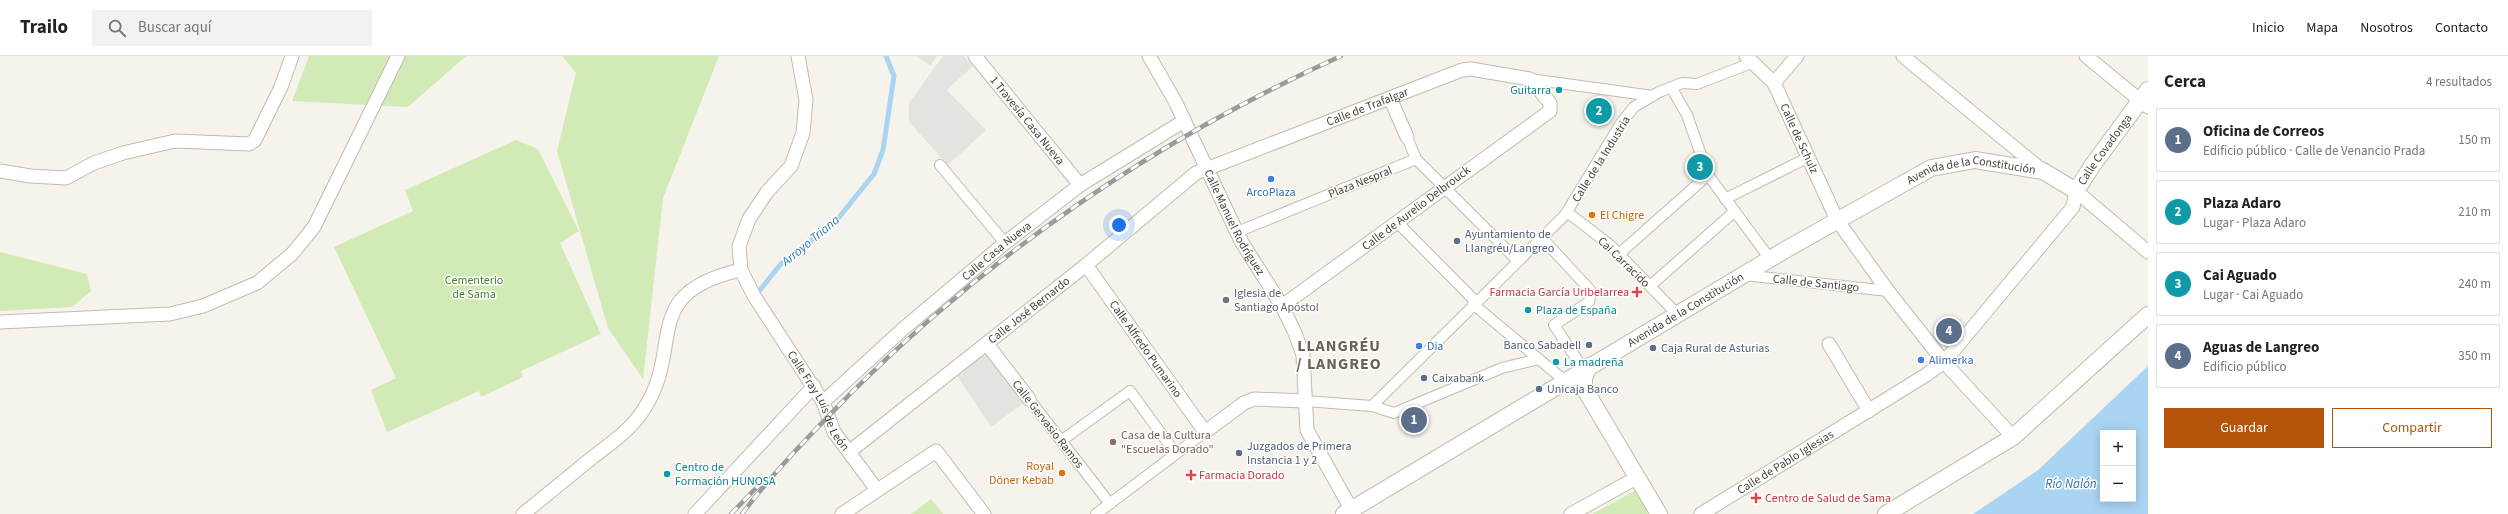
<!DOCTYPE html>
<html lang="es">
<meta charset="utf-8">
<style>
body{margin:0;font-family:"Source Sans 3",sans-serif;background:#f2f2f2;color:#222}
.controls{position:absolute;right:12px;bottom:12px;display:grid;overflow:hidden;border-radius:0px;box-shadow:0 2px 10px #0003}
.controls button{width:36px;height:36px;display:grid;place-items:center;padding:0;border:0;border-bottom:1px solid #e0e0e0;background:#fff;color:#222;font:20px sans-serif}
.you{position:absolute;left:1119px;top:169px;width:14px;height:14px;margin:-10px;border:3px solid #fff;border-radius:50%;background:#1a73e8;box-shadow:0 0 0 6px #1a73e833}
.badge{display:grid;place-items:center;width:26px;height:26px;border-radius:50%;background:#b45309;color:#fff;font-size:13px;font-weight:700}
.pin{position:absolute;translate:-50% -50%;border:2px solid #fff;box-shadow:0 1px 4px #0006}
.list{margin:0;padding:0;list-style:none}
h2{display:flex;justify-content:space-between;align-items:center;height:52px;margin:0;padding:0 16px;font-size:17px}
h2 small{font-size:13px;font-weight:400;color:#767676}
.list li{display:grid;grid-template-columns:26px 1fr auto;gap:12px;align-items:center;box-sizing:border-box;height:64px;margin:0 8px 8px;padding:0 8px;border:1px solid #e0e0e0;border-radius:0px}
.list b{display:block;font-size:15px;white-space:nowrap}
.list p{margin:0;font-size:13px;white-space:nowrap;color:#767676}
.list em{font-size:13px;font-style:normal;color:#767676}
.actions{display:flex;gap:8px;padding:12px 16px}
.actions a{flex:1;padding:9px 0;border:1px solid #b45309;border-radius:0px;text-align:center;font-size:14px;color:#b45309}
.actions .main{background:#b45309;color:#fff}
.icon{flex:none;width:22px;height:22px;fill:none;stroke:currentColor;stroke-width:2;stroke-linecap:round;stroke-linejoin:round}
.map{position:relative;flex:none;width:2148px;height:458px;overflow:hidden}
header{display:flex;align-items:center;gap:24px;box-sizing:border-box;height:56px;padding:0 20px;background:#fff;border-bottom:1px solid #e0e0e0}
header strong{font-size:19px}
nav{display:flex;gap:22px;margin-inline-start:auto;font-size:14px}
.search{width:280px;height:36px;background:#f2f2f2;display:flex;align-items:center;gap:10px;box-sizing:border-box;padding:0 14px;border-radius:0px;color:#767676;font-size:15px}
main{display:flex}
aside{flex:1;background:#fff}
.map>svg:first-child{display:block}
.green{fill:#d2eab5}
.parking{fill:#e5e3e0}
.water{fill:#a9d4f2;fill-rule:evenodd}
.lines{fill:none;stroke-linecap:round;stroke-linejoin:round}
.stream{stroke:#a9d4f2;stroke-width:5}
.pedestrian-casing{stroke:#c2bbae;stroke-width:12}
.minor-casing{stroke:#c2bbae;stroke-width:15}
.tertiary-casing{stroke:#c2bbae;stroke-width:18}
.pedestrian{stroke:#fff;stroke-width:10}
.minor{stroke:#fff;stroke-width:13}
.tertiary{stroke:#fff;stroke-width:16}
.rail-casing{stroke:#9a9a9a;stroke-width:4.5}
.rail{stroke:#fff;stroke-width:3;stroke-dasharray:9;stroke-linecap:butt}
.culture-dot{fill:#0f9aa8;stroke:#fff;stroke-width:1.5}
.shop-dot{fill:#3f7fe0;stroke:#fff;stroke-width:1.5}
.food-dot{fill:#e8710a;stroke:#fff;stroke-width:1.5}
.service-dot{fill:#5c6f8a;stroke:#fff;stroke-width:1.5}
.health-dot{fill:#e0444e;stroke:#fff;stroke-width:1.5}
.worship-dot{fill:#6b7280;stroke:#fff;stroke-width:1.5}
.education-dot{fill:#8d6e63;stroke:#fff;stroke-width:1.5}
.labels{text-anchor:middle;stroke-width:3;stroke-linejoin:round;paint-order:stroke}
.culture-label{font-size:12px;fill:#0d838f;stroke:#fff;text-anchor:start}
.street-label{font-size:12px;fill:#4b4439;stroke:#fff}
.shop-label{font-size:12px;fill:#366cbe;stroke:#fff;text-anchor:start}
.food-label{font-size:12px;fill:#c56008;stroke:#fff;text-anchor:start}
.service-label{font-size:12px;fill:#4e5e75;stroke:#fff;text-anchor:start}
.park-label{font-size:12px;fill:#4a7f2a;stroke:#fff}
.health-label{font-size:12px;fill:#be3a42;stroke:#fff;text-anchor:start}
.worship-label{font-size:12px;fill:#5b616d;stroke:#fff;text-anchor:start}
.education-label{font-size:12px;fill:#785e54;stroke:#fff;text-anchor:start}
.water-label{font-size:13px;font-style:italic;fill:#2e7ab2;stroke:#fff}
.district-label{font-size:16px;font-weight:bold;letter-spacing:1px;fill:#6e6250;stroke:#fff}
</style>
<header>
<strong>Trailo</strong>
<div class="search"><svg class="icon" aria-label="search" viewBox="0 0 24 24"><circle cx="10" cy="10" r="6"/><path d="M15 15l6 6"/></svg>Buscar aquí</div>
<nav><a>Inicio</a><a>Mapa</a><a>Nosotros</a><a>Contacto</a></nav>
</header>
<main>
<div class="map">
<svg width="2148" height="458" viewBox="0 0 2148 458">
<rect width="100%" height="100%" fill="#f6f3ec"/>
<path class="green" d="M309,0H466L408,51L292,45Z
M562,0H719L663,142L643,323L608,272L557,95L576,17Z
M516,84L538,93L579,175L560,187L601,278L521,315L523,321L481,341L479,335L387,376L371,334L396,322L334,191L413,155L405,134Z
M0,196L87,218L91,235L72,251L0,255Z
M1636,434L1648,458H1592Z
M931,443L943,458H911Z"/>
<path class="parking" d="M916,0H937L930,10Z
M943,0H964L973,10L947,34L986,74L948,109L909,66V47Z
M987,288L1029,343L991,371L953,314Z"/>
<path class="water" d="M2148,310V458H1973L2037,415ZM2103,377H2133V443H2103Z"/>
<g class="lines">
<path class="stream" d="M760,234L780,209L836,165L874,118L883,94L894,20L886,0"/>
<defs>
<path id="pedestrian" d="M1530,23L1653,40
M1671,31L1687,59L1708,119L1770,203
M1407,81L1416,103L1518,205
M940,109L1005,187
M1725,143L1807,102
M1567,156L1610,189L1678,259
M1397,166L1476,246
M1237,176L1416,103
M1542,182L1591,235L1589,246L1554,269L1584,314
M1619,198L1708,119
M1744,219L1888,235
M1650,230L1735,155
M1473,248L1565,325
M1029,343L1110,448
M1305,345L1372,350L1565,159L1621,67L1634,51L1659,36L1682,27L1697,28L1754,6
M1372,350L1394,357L1502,312L1539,303
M1061,385L1130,335L1176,398
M1096,458L1205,376"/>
<g id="minor">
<path id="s1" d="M798,0L806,44L803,77L791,110L767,136L749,163L739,190L741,214L754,240L823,346L834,376L877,434"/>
<path id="s2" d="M975,0L1080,129"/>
<path id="s3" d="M1149,0L1175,45L1241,185L1282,250L1295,277L1303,299L1307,374L1354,458"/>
<path id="s4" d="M1746,0L1774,27L1837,164L1888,235L1944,306L2013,381"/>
<path d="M1903,0L2043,115"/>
<path d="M2086,0L2148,51"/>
<path d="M1774,27L1797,0"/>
<path d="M1390,42L1407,81"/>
<path d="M0,115L30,120L66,122L94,107L123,97L175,85L249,88L255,84L281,31L292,0"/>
<path id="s5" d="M1086,209L1205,376L1244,347L1254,343L1305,345"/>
<path d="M0,266L170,258L203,250L257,227L292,198L314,171L398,0"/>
<path d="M987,288L1029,343"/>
<path d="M1829,288L1869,355"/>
<path id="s6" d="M823,346L903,273L1005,187L1080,129L1184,65"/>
<path id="s7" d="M849,396L1086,209L1196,117L1462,14L1471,13L1530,23L1550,47V55L1282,250"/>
<path d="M523,458C546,439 570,420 593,401C611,387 632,373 644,353C685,290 638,237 741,214"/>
<path d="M695,458L814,330"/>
<path d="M842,458L936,395L984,458"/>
<path d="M1571,458L1638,421"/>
<path id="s8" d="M1701,458L1926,319L1944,306L2073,151L2076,135L2148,196"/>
</g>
<g id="tertiary">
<path d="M1589,310L1584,322V332L1659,458"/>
<path id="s9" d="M1344,458L1785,194L1931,112L1975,104L2043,115L2076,135L2092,110L2148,34"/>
<path d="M1886,458L2013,381L2148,259"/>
</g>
</defs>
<use href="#pedestrian" class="pedestrian-casing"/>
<use href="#minor" class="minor-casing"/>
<use href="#tertiary" class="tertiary-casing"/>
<use href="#pedestrian" class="pedestrian"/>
<use href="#minor" class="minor"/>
<use href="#tertiary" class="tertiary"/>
<defs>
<path id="rail" d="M731,458L760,428
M742,458C775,414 814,375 852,336C995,194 1158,83 1341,0"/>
</defs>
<use href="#rail" class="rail-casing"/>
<use href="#rail" class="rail"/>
</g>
<g class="culture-dot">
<circle cx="1559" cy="34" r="4"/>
<circle cx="1528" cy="254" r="4"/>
<circle cx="1556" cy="306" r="4"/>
<circle cx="667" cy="418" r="4"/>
</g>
<g class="shop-dot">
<circle cx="1271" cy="123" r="4"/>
<circle cx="1419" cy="290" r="4"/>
<circle cx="1921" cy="304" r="4"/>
</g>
<g class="food-dot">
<circle cx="1592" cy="159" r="4"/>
<circle cx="1062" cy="417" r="4"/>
</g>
<g class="service-dot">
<circle cx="1457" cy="185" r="4"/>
<circle cx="1589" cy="289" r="4"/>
<circle cx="1653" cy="292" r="4"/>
<circle cx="1424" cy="322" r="4"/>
<circle cx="1539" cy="333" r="4"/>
<circle cx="1239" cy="397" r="4"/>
</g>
<g class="health-dot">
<path d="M1635 230h4v4h4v4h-4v4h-4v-4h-4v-4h4z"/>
<path d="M1189 413h4v4h4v4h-4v4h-4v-4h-4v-4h4z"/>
<path d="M1754 436h4v4h4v4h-4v4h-4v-4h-4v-4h4z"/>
</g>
<circle class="worship-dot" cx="1226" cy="244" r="4"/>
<circle class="education-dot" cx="1113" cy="386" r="4"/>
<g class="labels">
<g class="culture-label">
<text x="1551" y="38" text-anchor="end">Guitarra</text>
<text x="1536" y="258">Plaza de España</text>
<text x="1564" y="310">La madreña</text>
<text x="675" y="415">Centro de<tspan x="675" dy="14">Formación HUNOSA</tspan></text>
</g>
<g class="street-label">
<text dy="4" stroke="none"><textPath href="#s7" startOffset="629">Calle de Trafalgar</textPath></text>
<text dy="4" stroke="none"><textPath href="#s2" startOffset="83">1 Travesía Casa Nueva</textPath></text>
<text dy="4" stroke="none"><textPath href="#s4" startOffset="100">Calle de Schulz</textPath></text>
<text dy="4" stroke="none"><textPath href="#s9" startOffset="884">Calle Covadonga</textPath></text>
<text transform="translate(1601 103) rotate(-58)" y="4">Calle de la Industria</text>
<text dy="4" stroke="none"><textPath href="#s9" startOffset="721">Avenida de la Constitución</textPath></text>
<text transform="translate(1360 126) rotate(-22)" y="4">Plaza Nespral</text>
<text transform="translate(1416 152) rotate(-37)" y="4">Calle de Aurelio Delbrouck</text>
<text dy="4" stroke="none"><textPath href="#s3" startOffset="187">Calle Manuel Rodríguez</textPath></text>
<text dy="4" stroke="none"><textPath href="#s6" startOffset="230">Calle Casa Nueva</textPath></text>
<text transform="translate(1624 206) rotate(44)" y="4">Cai Carracido</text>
<text transform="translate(1816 227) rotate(6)" y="4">Calle de Santiago</text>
<text dy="4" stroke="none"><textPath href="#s9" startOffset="398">Avenida de la Constitución</textPath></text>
<text dy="4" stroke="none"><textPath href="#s7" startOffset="229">Calle José Bernardo</textPath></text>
<text dy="4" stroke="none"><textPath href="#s5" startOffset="103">Calle Alfredo Pumarino</textPath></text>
<text dy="4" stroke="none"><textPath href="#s1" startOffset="386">Calle Fray Luis de León</textPath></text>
<text transform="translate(1048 368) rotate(52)" y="4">Calle Gervasio Ramos</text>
<text dy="4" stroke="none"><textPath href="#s8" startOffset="99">Calle de Pablo Iglesias</textPath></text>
</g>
<g class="shop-label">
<text x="1271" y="140" text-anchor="middle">ArcoPlaza</text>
<text x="1427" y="294">Dia</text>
<text x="1929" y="308">Alimerka</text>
</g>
<g class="food-label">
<text x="1600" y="163">El Chigre</text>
<text x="1054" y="414" text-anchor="end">Royal<tspan x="1054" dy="14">Döner Kebab</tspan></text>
</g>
<g class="service-label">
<text x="1465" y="182">Ayuntamiento de<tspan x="1465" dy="14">Llangréu/Langreo</tspan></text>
<text x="1581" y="293" text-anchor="end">Banco Sabadell</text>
<text x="1661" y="296">Caja Rural de Asturias</text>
<text x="1432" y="326">Caixabank</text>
<text x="1547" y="337">Unicaja Banco</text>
<text x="1247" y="394">Juzgados de Primera<tspan x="1247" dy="14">Instancia 1 y 2</tspan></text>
</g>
<g class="park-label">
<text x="474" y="228">Cementerio<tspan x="474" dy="14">de Sama</tspan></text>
</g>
<g class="health-label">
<text x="1629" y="240" text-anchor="end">Farmacia García Uribelarrea</text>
<text x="1199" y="423">Farmacia Dorado</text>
<text x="1765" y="446">Centro de Salud de Sama</text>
</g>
<g class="worship-label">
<text x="1234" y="241">Iglesia de<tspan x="1234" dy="14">Santiago Apóstol</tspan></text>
</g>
<g class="education-label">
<text x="1121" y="383">Casa de la Cultura<tspan x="1121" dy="14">"Escuelas Dorado"</tspan></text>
</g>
<g class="water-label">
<text transform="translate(810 184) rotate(-40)" y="5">Arroyo Triana</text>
<text x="2071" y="432">Río Nalón</text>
</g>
<g class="district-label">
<text x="1339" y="295">LLANGRÉU<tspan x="1339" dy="18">/ LANGREO</tspan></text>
</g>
</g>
</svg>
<div class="controls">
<button>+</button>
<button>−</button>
</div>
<div class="you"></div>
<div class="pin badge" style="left:1414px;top:364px;background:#5c6f8a">1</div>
<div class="pin badge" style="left:1599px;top:55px;background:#0f9aa8">2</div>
<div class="pin badge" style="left:1700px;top:111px;background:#0f9aa8">3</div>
<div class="pin badge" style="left:1949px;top:275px;background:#5c6f8a">4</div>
</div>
<aside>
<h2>Cerca<small>4 resultados</small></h2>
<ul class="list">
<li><span class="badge" style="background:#5c6f8a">1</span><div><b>Oficina de Correos</b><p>Edificio público · Calle de Venancio Prada</p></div><em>150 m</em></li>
<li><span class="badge" style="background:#0f9aa8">2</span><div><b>Plaza Adaro</b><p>Lugar · Plaza Adaro</p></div><em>210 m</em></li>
<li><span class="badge" style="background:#0f9aa8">3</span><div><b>Cai Aguado</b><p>Lugar · Cai Aguado</p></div><em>240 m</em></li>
<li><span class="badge" style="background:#5c6f8a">4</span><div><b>Aguas de Langreo</b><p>Edificio público</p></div><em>350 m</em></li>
</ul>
<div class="actions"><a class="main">Guardar</a><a>Compartir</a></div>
</aside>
</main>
